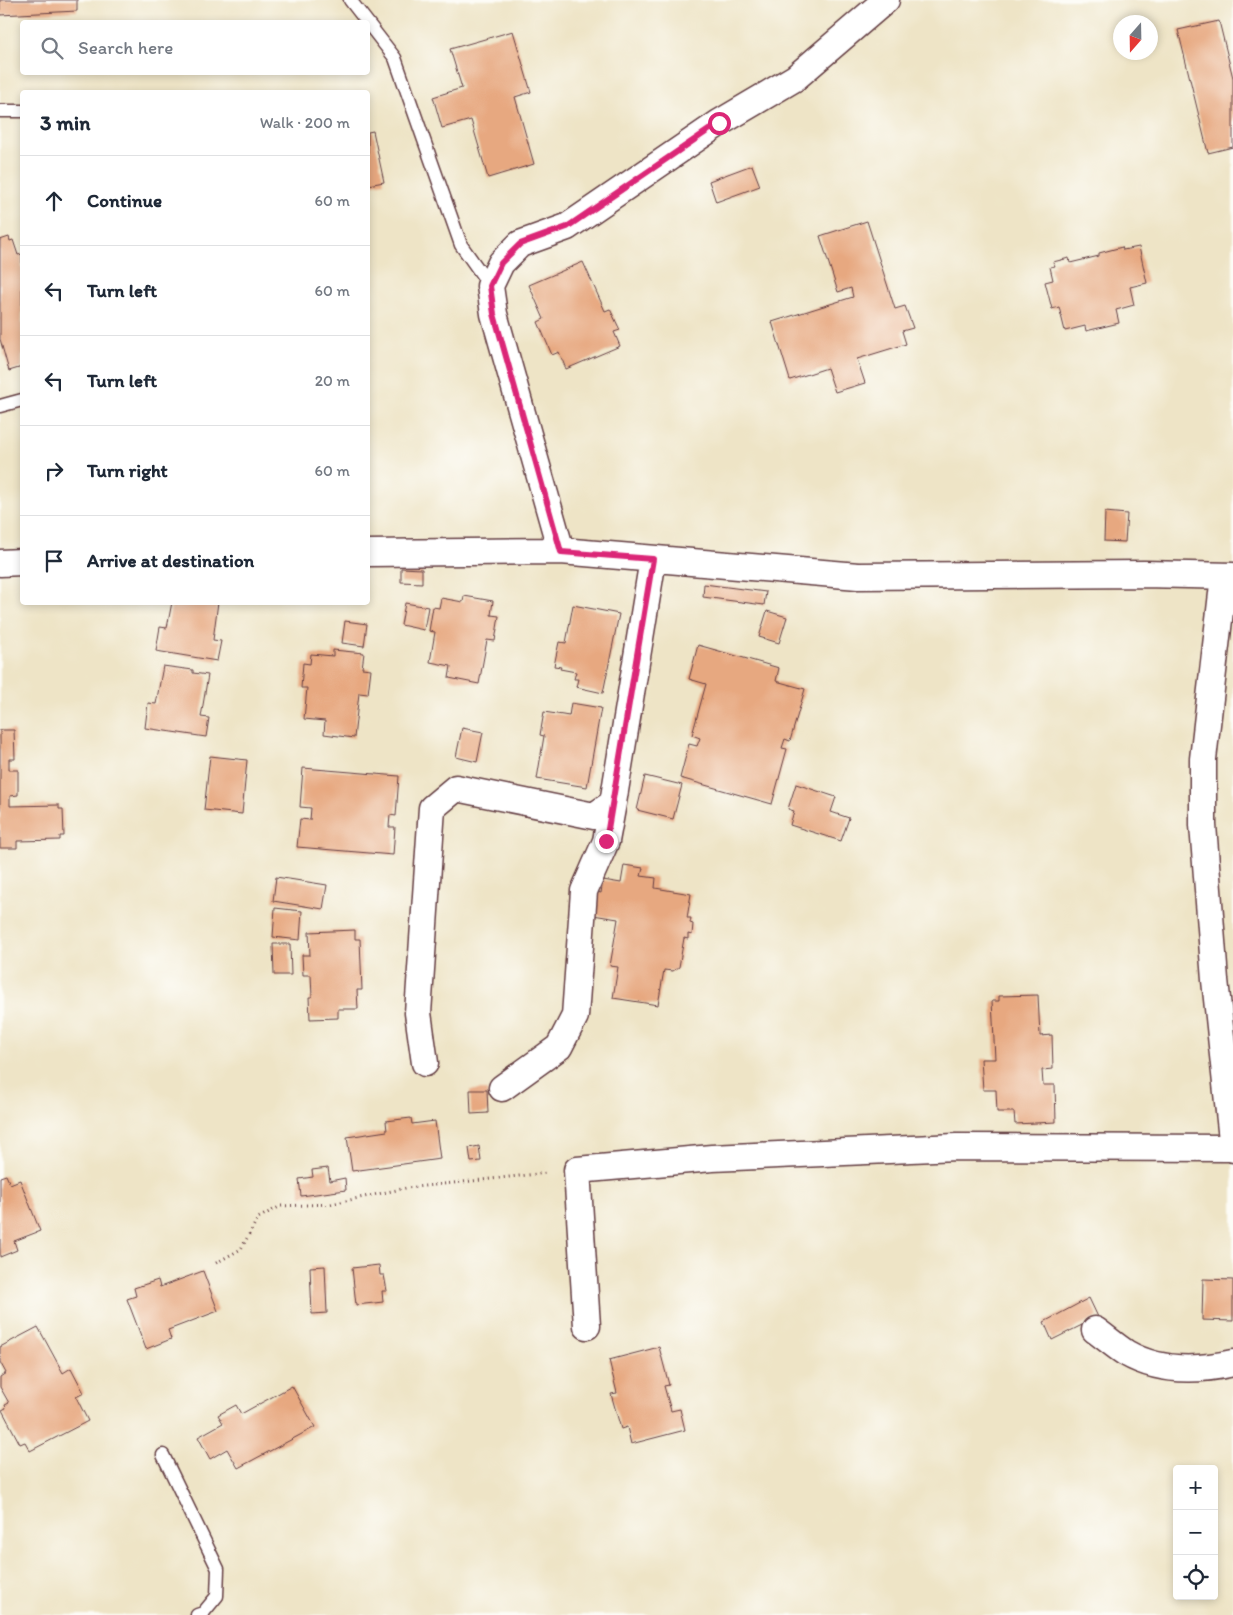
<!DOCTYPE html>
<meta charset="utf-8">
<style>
body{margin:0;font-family:Itim,sans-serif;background:#f6f6f7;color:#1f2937}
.controls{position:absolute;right:15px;bottom:15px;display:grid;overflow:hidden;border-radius:5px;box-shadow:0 2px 8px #0003}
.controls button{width:45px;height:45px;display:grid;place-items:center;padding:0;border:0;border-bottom:1px solid #e0e1e3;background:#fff;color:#1f2937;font:25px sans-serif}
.compass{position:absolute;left:1113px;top:15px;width:45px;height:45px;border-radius:50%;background:#fff;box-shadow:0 2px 8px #0003;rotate:200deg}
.stop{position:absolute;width:15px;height:15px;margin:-11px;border:4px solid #db2777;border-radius:50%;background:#fff}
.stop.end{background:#db2777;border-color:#fff;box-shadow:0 1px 5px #0008}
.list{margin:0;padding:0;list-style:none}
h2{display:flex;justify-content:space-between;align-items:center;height:65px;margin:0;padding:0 20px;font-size:21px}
h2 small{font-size:16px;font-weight:400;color:#747a83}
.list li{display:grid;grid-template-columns:32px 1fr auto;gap:15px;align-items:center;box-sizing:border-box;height:90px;padding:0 20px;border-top:1px solid #e0e1e3}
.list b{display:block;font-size:19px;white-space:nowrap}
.list em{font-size:16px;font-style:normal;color:#747a83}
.icon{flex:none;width:28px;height:28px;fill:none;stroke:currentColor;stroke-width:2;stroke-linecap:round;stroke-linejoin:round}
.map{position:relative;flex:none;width:1233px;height:1615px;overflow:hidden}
.search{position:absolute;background:#fff;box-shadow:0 2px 8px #0003;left:20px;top:20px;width:350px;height:55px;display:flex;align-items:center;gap:12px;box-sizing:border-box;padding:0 18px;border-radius:5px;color:#747a83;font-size:19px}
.panel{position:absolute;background:#fff;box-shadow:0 2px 8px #0003;left:20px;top:90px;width:350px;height:515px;border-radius:5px}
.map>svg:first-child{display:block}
.building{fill:#e7a880}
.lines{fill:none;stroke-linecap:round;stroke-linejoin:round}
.lane-casing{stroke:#633d42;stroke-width:15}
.street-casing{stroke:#633d42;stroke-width:29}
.path{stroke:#633d42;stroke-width:3;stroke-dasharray:1 4;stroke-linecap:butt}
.lane{stroke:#fff;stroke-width:12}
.street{stroke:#fff;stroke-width:26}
.route{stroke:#db2777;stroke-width:6}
</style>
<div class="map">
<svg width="1233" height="1615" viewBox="0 0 1233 1615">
<rect width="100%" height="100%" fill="#fdfcf7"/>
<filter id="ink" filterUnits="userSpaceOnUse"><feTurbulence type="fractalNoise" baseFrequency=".02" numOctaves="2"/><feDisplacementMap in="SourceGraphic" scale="10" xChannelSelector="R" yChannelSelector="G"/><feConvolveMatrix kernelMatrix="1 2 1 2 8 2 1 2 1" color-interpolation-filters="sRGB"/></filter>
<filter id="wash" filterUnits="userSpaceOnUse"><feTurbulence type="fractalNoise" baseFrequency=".0096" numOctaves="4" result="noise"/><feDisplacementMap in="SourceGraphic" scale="20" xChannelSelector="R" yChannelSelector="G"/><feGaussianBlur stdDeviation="1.12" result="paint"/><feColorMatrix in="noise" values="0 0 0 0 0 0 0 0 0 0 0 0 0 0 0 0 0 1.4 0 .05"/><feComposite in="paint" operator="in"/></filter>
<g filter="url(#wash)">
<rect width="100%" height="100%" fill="#eee4c6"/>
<g id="blocks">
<path class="building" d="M0,0H77V11L0,15Z
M1219,21L1233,78V147L1208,153L1178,30Z
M513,31L531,92L515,97L534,164L488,178L471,120L442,128L433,97L462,88L450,49Z
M373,131L384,182L368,185V132Z
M752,165L760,186L716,202L709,181Z
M867,221L895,309L905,306L913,328L902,331L906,344L857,359L865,383L835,392L827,368L790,380L772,322L853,297L851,288L838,292L820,236Z
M9,237L10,241L13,240L18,255L22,254V367L9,371L0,339V240Z
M1122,247L1123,250L1139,247L1147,283L1130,287L1134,305L1116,310L1119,323L1086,331L1085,326L1065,331L1059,307L1052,309L1045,282L1053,280L1050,267L1055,266L1053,262L1069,258L1070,263L1099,256V253Z
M583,262L605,311L610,309L620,330L614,332L620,346L566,369L559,352L552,355L538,322L544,319L529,285Z
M1105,512L1127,514L1125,542L1104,541Z
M401,568L422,569V583L401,582Z
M704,584L766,592L764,605L703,597Z
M464,596L493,601L491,615L499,616L495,641L487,640L479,684L449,678L451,666L430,662L435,632L429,631L433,607L439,608L441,598L463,602Z
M172,602H218L213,640L221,641L217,661L156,651L160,627L167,628Z
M405,603L428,607L424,630L401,625Z
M573,605L619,614L603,693L576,687L578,679H574L576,672L560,669L561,667L554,666L559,642L566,643Z
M767,611L787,617L779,643L759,637Z
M345,621L367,624L364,646L342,643Z
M698,645L779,668L776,681L805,689L790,741L785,739L782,748L787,749L772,804L680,778L689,744L697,746L700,738L692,735L706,684L689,679Z
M333,650L364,653L362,668L371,669L368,694L359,693L354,738L324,734L325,721L304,719L307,688H301L303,663L310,664L311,654L333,656Z
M163,666L193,670V673L208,675L201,717L209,718L206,737L145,728L148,703L156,704Z
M571,703L601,708L587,787L537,779L544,736L540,735L544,712L569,716Z
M462,728L483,732L477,762L456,757Z
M0,730H14L15,759H9V770H18V795L10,796V806L59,805V809H63L64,836H60V840L17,841V848H0Z
M210,756L247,760L242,814L204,810Z
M303,768L399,776L396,816L390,815L389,827H395L393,855L297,847L300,819L310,820L311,808L300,807Z
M645,776L682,785L673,819L637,810Z
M796,784L836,797L831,812L849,818L841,841L790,825L794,811L788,809Z
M624,865L643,868L641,876L656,878L655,888L691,894L687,918H691L690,923L693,924L692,935L688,934V939L684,938L679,967L673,971L664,970L658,1005L613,998L618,967L610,966L618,919L593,915L597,892L601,893L603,880L621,883Z
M276,877L327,885L323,909L273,901Z
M275,908L302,911L300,940L273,937Z
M355,930V939H360L362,990H357L358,1009H338V1018L310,1019L309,997H312L311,975H303L302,955H310L309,932Z
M273,944H290L291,975H274Z
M1038,995L1040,1036L1052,1035L1053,1069L1042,1070L1043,1085H1055L1056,1122L1015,1124L1014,1112H997L996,1090H983L981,1059H995L992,1001H999V996Z
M470,1090H487L488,1113L471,1114Z
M411,1118L412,1124L435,1121L440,1159L352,1171L347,1137L387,1131L386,1121Z
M479,1146L481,1161L471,1162L469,1148Z
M328,1168L330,1181L345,1178L346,1190L301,1196L299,1179L313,1177L312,1170Z
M6,1175L10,1184L20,1180L40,1231L14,1241L17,1250L0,1257V1177Z
M379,1265L380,1275H384L387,1291H382L383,1302L356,1305L352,1268Z
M325,1266L327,1313L312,1314L310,1267Z
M203,1271L218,1311L168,1330L171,1339L146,1349L127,1299L136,1296L134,1288L158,1280L160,1287Z
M1203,1279L1233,1280V1321L1202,1320Z
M1089,1298L1098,1317L1052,1340L1044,1322Z
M38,1327L63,1373L71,1368L84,1393L76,1397L88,1421L30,1451L25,1442L20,1444L2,1410L6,1408L5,1405L9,1403L0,1387V1377L6,1373L0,1362V1347Z
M659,1347L669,1385L664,1386L671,1411L680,1409L685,1430L631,1444L627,1427L621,1429L611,1394L617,1393L609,1360Z
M292,1386L315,1427L238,1468L227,1449L210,1459L198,1437L223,1423L218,1415L236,1405L241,1414Z"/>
</g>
</g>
<g filter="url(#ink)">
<use href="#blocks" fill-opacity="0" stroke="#633d42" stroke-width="1"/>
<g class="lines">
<defs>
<path id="lane" d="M350,0L395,58L461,245L490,286
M0,111H22
M0,406L22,400
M163,1455L218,1569L217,1596L203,1613L197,1615"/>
<path id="street" d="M561,551L494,314L490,286L501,263L520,244L567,227L719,123L795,78L886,0
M368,553L561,551L858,576L1144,574L1233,576
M0,563L22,562
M1224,576L1203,759V825L1215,980L1233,1149
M425,1063L418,1013L432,808L456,788L594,816L613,803L653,559
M502,1088L559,1047L575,1016L584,891L606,841L613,803
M587,1326L577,1170L712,1158L956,1147L1233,1148
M1095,1330C1105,1337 1115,1346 1126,1353C1159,1372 1198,1371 1233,1363"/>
</defs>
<use href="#lane" class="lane-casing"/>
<use href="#street" class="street-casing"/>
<path class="path" d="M216,1263L241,1249L258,1218L281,1206L331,1204L406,1188L547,1173"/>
<use href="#lane" class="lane"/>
<use href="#street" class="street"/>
</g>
</g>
<g class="lines" filter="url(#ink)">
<path class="route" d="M606,841L653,559L561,552L494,314L490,286L501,263L520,244L567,227L719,123"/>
</g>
</svg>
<div class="controls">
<button>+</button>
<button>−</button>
<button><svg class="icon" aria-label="locate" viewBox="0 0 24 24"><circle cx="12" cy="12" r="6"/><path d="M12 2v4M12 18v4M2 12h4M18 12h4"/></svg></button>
</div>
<svg class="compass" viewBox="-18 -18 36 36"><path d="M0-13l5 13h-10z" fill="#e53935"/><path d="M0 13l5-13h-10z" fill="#747a83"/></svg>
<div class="stop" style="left:719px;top:123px"></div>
<div class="stop end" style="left:606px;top:841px"></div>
<div class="search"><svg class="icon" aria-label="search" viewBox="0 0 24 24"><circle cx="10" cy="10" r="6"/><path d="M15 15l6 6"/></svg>Search here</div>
<section class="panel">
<h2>3 min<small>Walk · 200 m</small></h2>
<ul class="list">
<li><svg class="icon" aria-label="ahead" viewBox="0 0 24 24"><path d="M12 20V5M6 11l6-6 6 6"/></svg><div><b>Continue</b></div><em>60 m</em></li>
<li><svg class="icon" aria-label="left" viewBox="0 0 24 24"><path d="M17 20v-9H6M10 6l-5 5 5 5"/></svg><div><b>Turn left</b></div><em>60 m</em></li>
<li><svg class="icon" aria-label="left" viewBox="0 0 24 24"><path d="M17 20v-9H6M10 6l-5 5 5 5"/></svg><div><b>Turn left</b></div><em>20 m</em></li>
<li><svg class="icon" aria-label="right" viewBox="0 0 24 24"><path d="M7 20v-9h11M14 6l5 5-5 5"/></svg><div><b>Turn right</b></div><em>60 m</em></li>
<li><svg class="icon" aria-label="arrive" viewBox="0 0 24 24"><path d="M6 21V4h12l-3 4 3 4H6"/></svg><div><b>Arrive at destination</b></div></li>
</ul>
</section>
</div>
